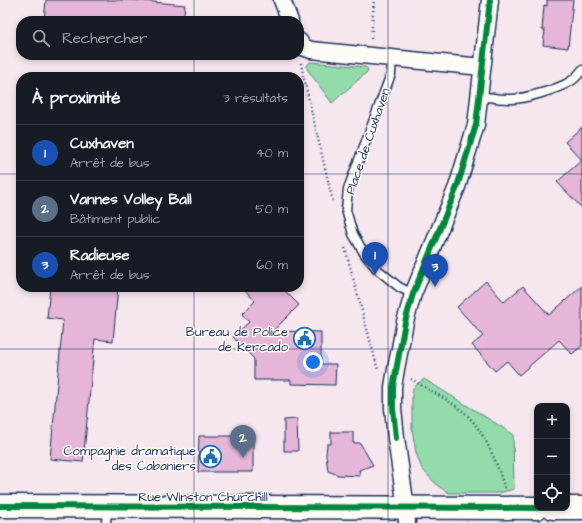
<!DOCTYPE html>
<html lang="fr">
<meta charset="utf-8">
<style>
body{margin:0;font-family:"Architects Daughter",sans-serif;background:#20242c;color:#f1f3f6}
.controls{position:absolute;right:12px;bottom:12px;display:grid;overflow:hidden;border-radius:8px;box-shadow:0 2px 6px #0003}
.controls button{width:36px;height:36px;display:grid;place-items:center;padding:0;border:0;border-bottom:1px solid #363941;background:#171b24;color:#f1f3f6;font:20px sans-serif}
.you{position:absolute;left:313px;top:362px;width:14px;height:14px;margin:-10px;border:3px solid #fff;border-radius:50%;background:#1a73e8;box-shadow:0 0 0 6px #1a73e833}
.badge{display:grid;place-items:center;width:26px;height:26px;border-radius:50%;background:#8c9099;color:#fff;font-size:13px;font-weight:700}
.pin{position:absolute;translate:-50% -33px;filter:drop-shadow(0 1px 2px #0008)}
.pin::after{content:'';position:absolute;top:21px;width:14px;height:12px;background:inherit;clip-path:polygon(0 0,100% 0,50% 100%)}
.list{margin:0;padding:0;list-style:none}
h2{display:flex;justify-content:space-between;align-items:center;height:52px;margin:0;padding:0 16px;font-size:17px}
h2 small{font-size:13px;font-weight:400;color:#9ea1a6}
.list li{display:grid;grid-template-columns:26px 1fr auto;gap:12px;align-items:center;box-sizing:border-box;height:56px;padding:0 16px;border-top:1px solid #363941}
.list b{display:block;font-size:15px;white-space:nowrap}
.list p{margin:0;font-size:13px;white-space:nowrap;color:#9ea1a6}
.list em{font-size:13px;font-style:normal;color:#9ea1a6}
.icon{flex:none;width:22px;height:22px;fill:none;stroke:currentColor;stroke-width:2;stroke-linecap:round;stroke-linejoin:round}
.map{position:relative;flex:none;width:582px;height:523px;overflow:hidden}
.search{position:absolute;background:#171b24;box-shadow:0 2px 6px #0003;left:16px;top:16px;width:288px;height:44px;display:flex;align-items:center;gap:10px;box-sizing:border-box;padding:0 14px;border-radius:16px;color:#9ea1a6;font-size:15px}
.panel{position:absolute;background:#171b24;box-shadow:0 2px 6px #0003;left:16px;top:72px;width:288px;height:220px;border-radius:16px}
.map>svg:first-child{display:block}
.green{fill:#93dbaa;stroke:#578584}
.building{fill:#e5b6d8;stroke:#1b2f5e}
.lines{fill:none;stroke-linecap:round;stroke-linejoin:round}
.lane-casing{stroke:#1b2f5e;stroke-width:11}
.street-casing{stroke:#1b2f5e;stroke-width:19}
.secondary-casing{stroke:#1b2f5e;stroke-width:25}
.path{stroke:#1b2f5e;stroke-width:2.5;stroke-dasharray:1 3;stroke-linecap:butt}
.lane{stroke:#fdfcf7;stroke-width:8}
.street{stroke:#fdfcf7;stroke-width:16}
.secondary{stroke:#fdfcf7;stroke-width:22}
.cycleway-casing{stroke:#fdfcf7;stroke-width:8}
.cycleway{stroke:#00873e;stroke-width:6}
.grid{fill:none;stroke:#1b2f5e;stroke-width:1;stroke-opacity:0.55}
.labels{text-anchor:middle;stroke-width:3;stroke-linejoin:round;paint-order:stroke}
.street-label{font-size:13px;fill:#1b2f5e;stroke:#fdfcf7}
.poi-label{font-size:13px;fill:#1b2f5e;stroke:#fdfcf7;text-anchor:end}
</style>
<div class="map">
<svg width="582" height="523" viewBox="0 0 582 523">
<rect width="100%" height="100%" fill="#f6e7ee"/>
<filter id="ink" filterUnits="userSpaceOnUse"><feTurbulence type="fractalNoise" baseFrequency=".025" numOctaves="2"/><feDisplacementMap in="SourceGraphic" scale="8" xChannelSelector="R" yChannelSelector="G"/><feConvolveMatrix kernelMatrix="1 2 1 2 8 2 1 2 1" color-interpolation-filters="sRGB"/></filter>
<g filter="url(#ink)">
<path class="green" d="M310,62L365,67L368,69L367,72L332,103L307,69V66Z
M424,379L513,434L514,489L499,493H449L438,486L422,469L416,453L412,429V394L413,388Z"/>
<path class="building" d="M46,0H132L185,5L183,21H44Z
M547,0H573L568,48L543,45L545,30H542L544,5L547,6Z
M582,127V208L557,182L582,160L565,142Z
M486,281L504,302L523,286L549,315L582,286V346L572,354L559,340L519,375L507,361L495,371L472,345L483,336L457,307Z
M50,287H118L113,341L95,339L83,462L50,459L63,320L47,318Z
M242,287H281L299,305L273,331L321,332V364H336L335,385L291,384V380H254V359L233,337L249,322L242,314L255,301Z
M297,419L298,451H284V420Z
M331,432H353V443H360L373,465L359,470L360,476L338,475L328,471L326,455L327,444H331Z
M199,436H253V472H198Z"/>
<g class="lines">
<defs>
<path id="lane" d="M392,57L391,74L348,189L346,210L353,234L364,253L377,269L399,287L413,294
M479,96C488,97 498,99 508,99C522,100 559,89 571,81C576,78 579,74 582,70
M106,523L107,508"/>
<path id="street" d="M282,0L290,21
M299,41L303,47L311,50L482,67
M407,523L406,508L396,438L393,408V387L396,369L405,322L413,294L457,187L476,125L490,0"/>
<path id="secondary" d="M0,506L537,508
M553,508H582"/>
</defs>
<use href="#lane" class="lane-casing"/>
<use href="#street" class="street-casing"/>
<use href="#secondary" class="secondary-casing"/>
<path class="path" d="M371,39L374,0
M301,63L303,75L333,202
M345,248L378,370
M411,379C429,390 450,400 466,414C485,432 498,465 505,490"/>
<use href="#lane" class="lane"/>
<use href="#street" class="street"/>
<use href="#secondary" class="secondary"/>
<defs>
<path id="cycleway" d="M396,438L393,408V387L405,322L413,294L457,187L476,125L490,0
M0,506L537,508"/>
</defs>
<use href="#cycleway" class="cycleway-casing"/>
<use href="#cycleway" class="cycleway"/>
</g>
</g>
<path class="grid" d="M194,0V21M388,0V523M194,55V77M0,174H21M299,174H582M194,287V523M0,349H582"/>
<defs>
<symbol id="civic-ring" viewBox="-11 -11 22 22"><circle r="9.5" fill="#fdfcf7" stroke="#1f6fb2" stroke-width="1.5"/><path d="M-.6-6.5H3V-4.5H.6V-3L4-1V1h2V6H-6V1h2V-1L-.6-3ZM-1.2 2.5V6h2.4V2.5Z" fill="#1f6fb2"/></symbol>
</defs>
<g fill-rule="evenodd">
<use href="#civic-ring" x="292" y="326" width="25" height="25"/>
<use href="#civic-ring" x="198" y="444" width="25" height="25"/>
</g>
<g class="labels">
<g class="street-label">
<text transform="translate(367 141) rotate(-71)" y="5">Place de Cuxhaven</text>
<text x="203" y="501">Rue Winston Churchill</text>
</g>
<g class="poi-label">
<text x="288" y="336">Bureau de Police<tspan x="288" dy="15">de Kercado</tspan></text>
<text x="196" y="455">Compagnie dramatique<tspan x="196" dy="15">des Cabaniers</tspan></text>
</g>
</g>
</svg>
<div class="controls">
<button>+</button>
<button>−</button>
<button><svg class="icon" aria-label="locate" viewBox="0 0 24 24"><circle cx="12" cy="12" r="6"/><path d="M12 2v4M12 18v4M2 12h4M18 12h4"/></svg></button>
</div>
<div class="you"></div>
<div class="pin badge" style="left:375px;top:275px;background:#1a4fb4">1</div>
<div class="pin badge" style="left:243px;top:458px;background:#5c6f8a">2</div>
<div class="pin badge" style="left:435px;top:287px;background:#1a4fb4">3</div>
<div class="search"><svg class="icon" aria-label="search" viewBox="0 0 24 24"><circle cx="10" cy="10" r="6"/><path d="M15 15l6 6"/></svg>Rechercher</div>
<section class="panel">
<h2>À proximité<small>3 résultats</small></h2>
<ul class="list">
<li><span class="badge" style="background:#1a4fb4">1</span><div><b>Cuxhaven</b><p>Arrêt de bus</p></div><em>40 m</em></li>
<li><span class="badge" style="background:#5c6f8a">2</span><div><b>Vannes Volley Ball</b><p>Bâtiment public</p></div><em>50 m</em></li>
<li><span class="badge" style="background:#1a4fb4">3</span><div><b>Radieuse</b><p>Arrêt de bus</p></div><em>60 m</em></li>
</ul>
</section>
</div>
